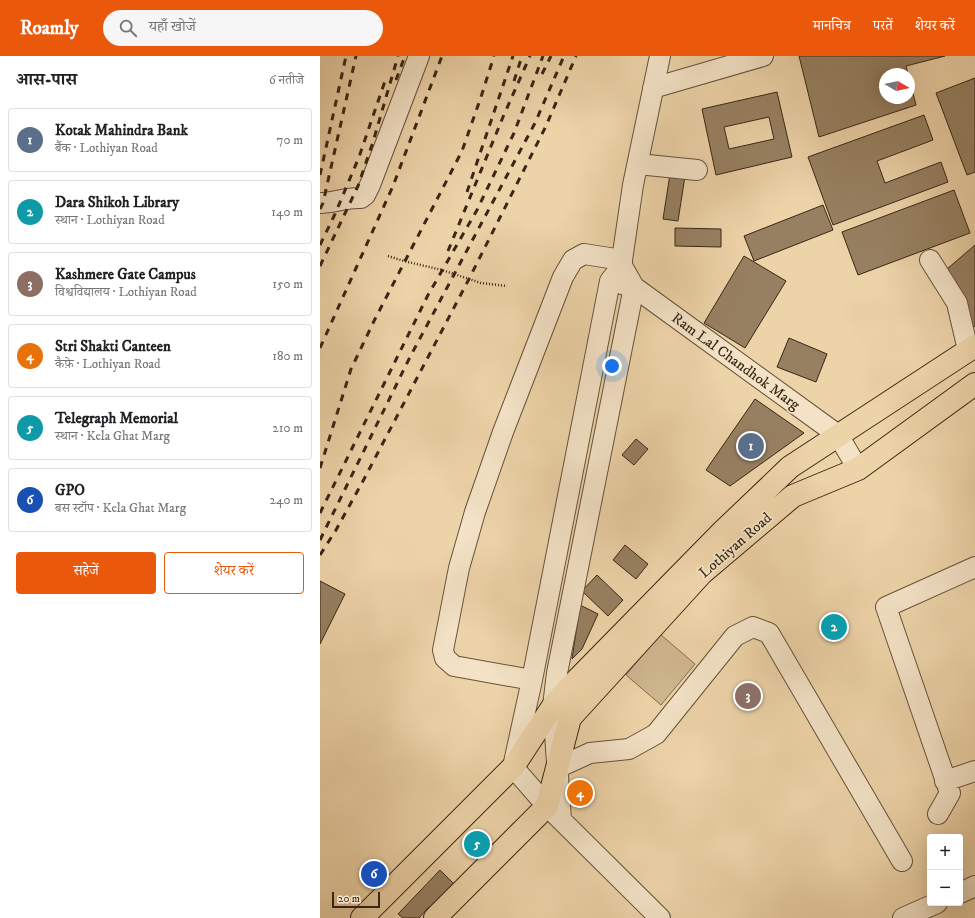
<!DOCTYPE html>
<html lang="hi">
<meta charset="utf-8">
<style>
body{margin:0;font-family:"IM FELL DW Pica","Noto Serif Devanagari",serif;background:#f6f6f6;color:#202124}
.controls{position:absolute;right:12px;bottom:12px;display:grid;overflow:hidden;border-radius:4px;box-shadow:0 4px 16px #0002}
.controls button{width:36px;height:36px;display:grid;place-items:center;padding:0;border:0;border-bottom:1px solid #e0e0e0;background:#fff;color:#202124;font:20px sans-serif}
.compass{position:absolute;left:559px;top:12px;width:36px;height:36px;border-radius:50%;background:#fff;box-shadow:0 4px 16px #0002;rotate:99deg}
.scale{position:absolute;left:12px;bottom:10px;width:48px;box-sizing:border-box;padding-left:4px;border:2px solid #392615;border-top:0;font-size:11px;line-height:14px;white-space:nowrap;color:#392615;-webkit-text-stroke:3px #f3e2c6;paint-order:stroke}
.you{position:absolute;left:292px;top:310px;width:14px;height:14px;margin:-10px;border:3px solid #fff;border-radius:50%;background:#1a73e8;box-shadow:0 0 0 6px #1a73e833}
.badge{display:grid;place-items:center;width:26px;height:26px;border-radius:50%;background:#ea580c;color:#fff;font-size:13px;font-weight:700}
.pin{position:absolute;translate:-50% -50%;border:2px solid #fff;box-shadow:0 1px 4px #0006}
.list{margin:0;padding:0;list-style:none}
h2{display:flex;justify-content:space-between;align-items:center;height:52px;margin:0;padding:0 16px;font-size:17px}
h2 small{font-size:13px;font-weight:400;color:#757577}
.list li{display:grid;grid-template-columns:26px 1fr auto;gap:12px;align-items:center;box-sizing:border-box;height:64px;margin:0 8px 8px;padding:0 8px;border:1px solid #e0e0e0;border-radius:4px}
.list b{display:block;font-size:15px;white-space:nowrap}
.list p{margin:0;font-size:13px;white-space:nowrap;color:#757577}
.list em{font-size:13px;font-style:normal;color:#757577}
.actions{display:flex;gap:8px;padding:12px 16px}
.actions a{flex:1;padding:9px 0;border:1px solid #ea580c;border-radius:4px;text-align:center;font-size:14px;color:#ea580c}
.actions .main{background:#ea580c;color:#fff}
.icon{flex:none;width:22px;height:22px;fill:none;stroke:currentColor;stroke-width:2;stroke-linecap:round;stroke-linejoin:round}
.map{position:relative;flex:none;width:655px;height:862px;overflow:hidden}
header{display:flex;align-items:center;gap:24px;box-sizing:border-box;height:56px;padding:0 20px;background:#ea580c;color:#fff}
header strong{font-size:19px}
nav{display:flex;gap:22px;margin-inline-start:auto;font-size:14px}
.search{width:280px;height:36px;background:#f6f6f6;display:flex;align-items:center;gap:10px;box-sizing:border-box;padding:0 14px;border-radius:22px;color:#757577;font-size:15px}
main{display:flex}
aside{flex:1;background:#fff}
.map>svg:first-child{display:block}
.green{fill:#ceb68f;stroke:#846e52}
.building{fill:#978061;stroke:#392615;fill-rule:evenodd}
.lines{fill:none;stroke-linecap:round;stroke-linejoin:round}
.minor-casing{stroke:#66513a;stroke-width:22}
.major-casing{stroke:#392615;stroke-width:24}
.path{stroke:#392615;stroke-width:2.5;stroke-dasharray:1 2;stroke-linecap:butt}
.minor{stroke:#f3e2c6;stroke-width:20}
.major{stroke:#edd3a8;stroke-width:22}
.rail{stroke:#392615;stroke-width:3;stroke-dasharray:7 7;stroke-linecap:butt}
.labels{text-anchor:middle;stroke-width:3.5;stroke-linejoin:round;paint-order:stroke}
.street-label{font-size:15px;fill:#392615;stroke:#f3e2c6}
</style>
<header>
<strong>Roamly</strong>
<div class="search"><svg class="icon" aria-label="search" viewBox="0 0 24 24"><circle cx="10" cy="10" r="6"/><path d="M15 15l6 6"/></svg>यहाँ खोजें</div>
<nav><a>मानचित्र</a><a>परतें</a><a>शेयर करें</a></nav>
</header>
<main>
<aside>
<h2>आस-पास<small>6 नतीजे</small></h2>
<ul class="list">
<li><span class="badge" style="background:#5c6f8a">1</span><div><b>Kotak Mahindra Bank</b><p>बैंक · Lothiyan Road</p></div><em>70 m</em></li>
<li><span class="badge" style="background:#0f9aa8">2</span><div><b>Dara Shikoh Library</b><p>स्थान · Lothiyan Road</p></div><em>140 m</em></li>
<li><span class="badge" style="background:#8d6e63">3</span><div><b>Kashmere Gate Campus</b><p>विश्वविद्यालय · Lothiyan Road</p></div><em>150 m</em></li>
<li><span class="badge" style="background:#e8710a">4</span><div><b>Stri Shakti Canteen</b><p>कैफ़े · Lothiyan Road</p></div><em>180 m</em></li>
<li><span class="badge" style="background:#0f9aa8">5</span><div><b>Telegraph Memorial</b><p>स्थान · Kela Ghat Marg</p></div><em>210 m</em></li>
<li><span class="badge" style="background:#1a4fb4">6</span><div><b>GPO</b><p>बस स्टॉप · Kela Ghat Marg</p></div><em>240 m</em></li>
</ul>
<div class="actions"><a class="main">सहेजें</a><a>शेयर करें</a></div>
</aside>
<div class="map">
<svg width="655" height="862" viewBox="0 0 655 862">
<rect width="100%" height="100%" fill="#edd3a8"/>
<filter id="stains"><feTurbulence type="fractalNoise" baseFrequency=".005" numOctaves="4"/><feColorMatrix values="0 0 0 0 .2 0 0 0 0 .09 0 0 0 0 .02 0 0 0 .5 -.17"/></filter>
<radialGradient id="worn" r=".72"><stop offset=".6" stop-color="#630" stop-opacity="0"/><stop offset="1" stop-color="#630" stop-opacity=".3"/></radialGradient>
<path class="green" d="M340,578L375,608L341,649L306,619Z"/>
<path class="building" d="M479,0H625L586,10L588,18H565V42H589V22L596,49L499,81Z
M655,22V116L647,119L616,37Z
M457,36L472,101L396,119L382,53ZM449,61L454,83L409,93L404,71Z
M604,59L613,84L557,105L565,127L621,106L628,126L513,169L488,101Z
M350,118L365,120L358,165L343,163Z
M634,134L650,177L538,219L522,176Z
M503,149L513,174L434,205L424,180Z
M355,172L401,173V191L355,190Z
M655,189V270L647,276L627,213Z
M424,200L466,225L425,292L384,267Z
M469,282L507,298L496,326L457,311Z
M435,343L484,377L410,430L386,414Z
M316,383L328,393L314,409L302,399Z
M305,489L328,508L316,523L293,504Z
M277,519L303,544L288,560L262,535Z
M0,525L25,538L0,588Z
M260,549L278,558L262,593L252,603Z
M120,814L136,830L113,855L109,851L99,862H83L78,858Z"/>
<g class="lines">
<defs>
<path id="minor" d="M333,32L443,0
M318,108L377,114
M0,147C14,147 27,141 41,142L45,139L50,129L99,0
M610,204L637,247L648,294
M302,210L290,225L212,624L193,711L227,750L340,862
M302,228L314,231L518,379L538,413
M212,624L134,610L125,602L123,594L139,512L155,456L183,376L243,221L253,204L264,198L302,204
M237,712L270,697L309,693L336,678L415,580L433,571L449,577L582,805
M625,725L655,715
M618,758L630,737L566,551L655,511
M241,763L233,650L237,617L314,231L302,210V204L313,129L340,0
M640,837L655,830
M583,862L617,847"/>
<path id="major" d="M42,862L193,711L233,650L245,636L402,476L470,411L655,290
M115,862L227,750L250,662L382,517L473,440L538,413L655,328"/>
</defs>
<use href="#minor" class="minor-casing"/>
<use href="#major" class="major-casing"/>
<path class="path" d="M68,200L84,205L122,214L161,227L187,230"/>
<use href="#minor" class="minor"/>
<use href="#major" class="major"/>
<path class="rail" d="M222,18L231,0
M76,24L85,0
M194,25L202,0
M0,119L26,0
M147,136L193,0
M0,153L3,147L36,0
M0,189L15,158L39,101L65,25
M128,195L183,61L210,0
M0,210L38,130L53,86L78,0
M0,292L73,130L122,0
M0,412L31,313L55,263L142,95L161,41L174,0
M0,457L108,239L157,154L194,77L223,0
M0,484L90,301L215,67L244,0
M0,499L16,474L43,425L149,223L226,70L256,0"/>
</g>
<g class="labels">
<g class="street-label">
<text transform="translate(416 305) rotate(36)" y="5">Ram Lal Chandhok Marg</text>
<text transform="translate(415 489) rotate(-41)" y="5">Lothiyan Road</text>
</g>
</g>
<rect width="100%" height="100%" filter="url(#stains)"/>
<rect width="100%" height="100%" fill="url(#worn)"/>
</svg>
<div class="controls">
<button>+</button>
<button>−</button>
</div>
<svg class="compass" viewBox="-18 -18 36 36"><path d="M0-13l5 13h-10z" fill="#e53935"/><path d="M0 13l5-13h-10z" fill="#757577"/></svg>
<div class="scale">20 m</div>
<div class="you"></div>
<div class="pin badge" style="left:431px;top:390px;background:#5c6f8a">1</div>
<div class="pin badge" style="left:514px;top:571px;background:#0f9aa8">2</div>
<div class="pin badge" style="left:428px;top:640px;background:#8d6e63">3</div>
<div class="pin badge" style="left:260px;top:737px;background:#e8710a">4</div>
<div class="pin badge" style="left:157px;top:788px;background:#0f9aa8">5</div>
<div class="pin badge" style="left:54px;top:818px;background:#1a4fb4">6</div>
</div>
</main>
